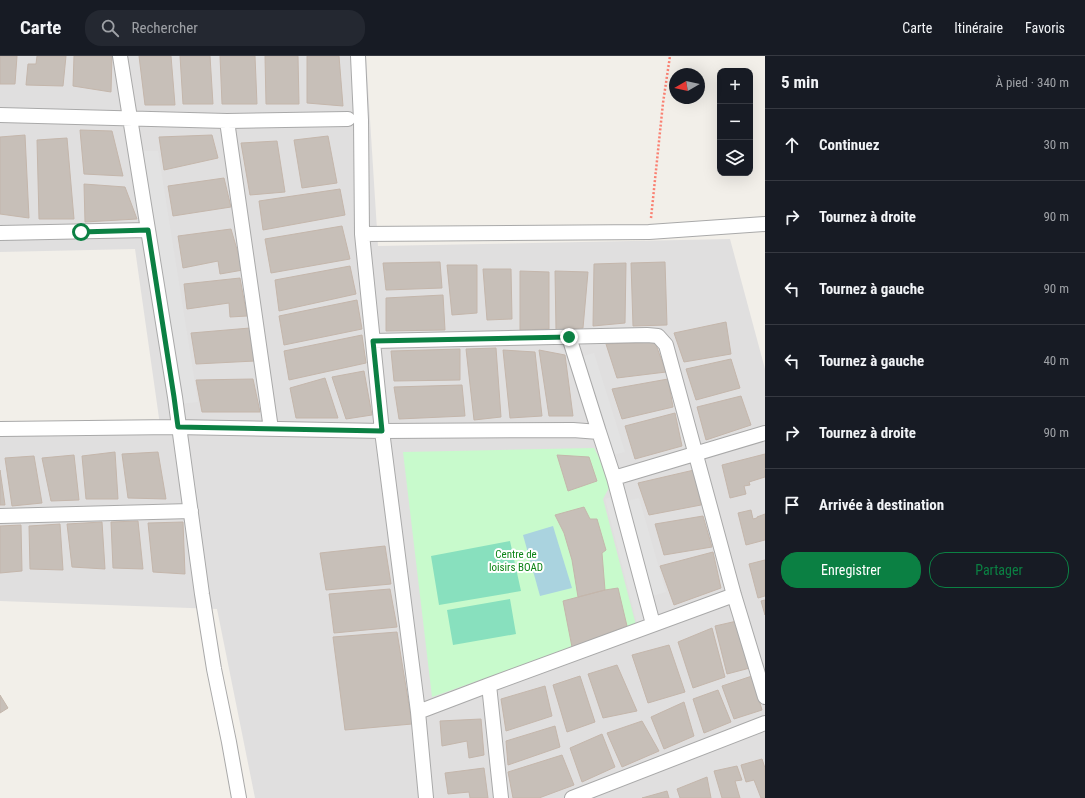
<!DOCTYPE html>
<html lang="fr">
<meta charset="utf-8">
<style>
body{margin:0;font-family:"Roboto Condensed",sans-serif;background:#242831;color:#f1f3f6}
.controls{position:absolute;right:12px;top:12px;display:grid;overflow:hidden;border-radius:8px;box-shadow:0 4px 16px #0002}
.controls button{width:36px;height:36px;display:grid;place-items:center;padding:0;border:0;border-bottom:1px solid #363941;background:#171b24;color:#f1f3f6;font:20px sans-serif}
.compass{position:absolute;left:669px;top:12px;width:36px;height:36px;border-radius:50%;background:#171b24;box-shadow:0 4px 16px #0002;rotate:261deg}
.stop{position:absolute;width:12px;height:12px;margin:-9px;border:3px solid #0b8043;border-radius:50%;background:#fff}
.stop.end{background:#0b8043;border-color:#fff;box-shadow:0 1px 4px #0008}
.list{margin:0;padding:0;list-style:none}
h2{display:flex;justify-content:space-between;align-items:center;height:52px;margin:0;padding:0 16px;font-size:17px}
h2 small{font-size:13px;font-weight:400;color:#9ea1a6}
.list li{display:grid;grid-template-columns:26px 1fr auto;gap:12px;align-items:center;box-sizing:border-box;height:72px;padding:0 16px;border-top:1px solid #363941}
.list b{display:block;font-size:15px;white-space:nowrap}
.list em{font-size:13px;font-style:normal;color:#9ea1a6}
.actions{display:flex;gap:8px;padding:12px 16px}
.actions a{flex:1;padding:9px 0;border:1px solid #0b8043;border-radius:16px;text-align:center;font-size:14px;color:#0b8043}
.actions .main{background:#0b8043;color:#fff}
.icon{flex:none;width:22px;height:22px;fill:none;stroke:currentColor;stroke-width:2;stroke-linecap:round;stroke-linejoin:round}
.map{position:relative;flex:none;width:765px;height:742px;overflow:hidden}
header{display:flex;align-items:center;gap:24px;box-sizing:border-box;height:56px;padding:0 20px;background:#171b24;border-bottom:1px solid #363941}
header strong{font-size:19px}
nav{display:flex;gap:22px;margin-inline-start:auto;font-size:14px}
.search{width:280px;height:36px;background:#242831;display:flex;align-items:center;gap:10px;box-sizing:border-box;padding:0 14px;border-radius:16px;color:#9ea1a6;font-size:15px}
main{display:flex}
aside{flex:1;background:#171b24}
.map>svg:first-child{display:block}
.residential{fill:#e0dfdf}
.park{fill:#c8facc}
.pitch{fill:#88e0be}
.parking{fill:#e2e2e2}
.water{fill:#aad3df}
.building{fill:#c7bfb8;stroke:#c4b6ab}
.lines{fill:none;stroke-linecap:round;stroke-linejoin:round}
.minor-casing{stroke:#a9a9a9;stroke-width:16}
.path{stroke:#fa8072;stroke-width:2.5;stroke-dasharray:2 2;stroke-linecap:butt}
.minor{stroke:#fff;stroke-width:14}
.route{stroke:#0b8043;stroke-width:5}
.labels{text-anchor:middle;stroke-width:4;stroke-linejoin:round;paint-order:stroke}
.park-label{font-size:11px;fill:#0c8416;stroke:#fff}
</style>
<header>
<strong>Carte</strong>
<div class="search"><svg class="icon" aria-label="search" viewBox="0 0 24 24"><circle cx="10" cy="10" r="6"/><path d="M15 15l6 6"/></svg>Rechercher</div>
<nav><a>Carte</a><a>Itinéraire</a><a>Favoris</a></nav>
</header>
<main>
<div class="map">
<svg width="765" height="742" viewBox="0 0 765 742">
<rect width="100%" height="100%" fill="#f2efe9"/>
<path class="residential" d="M0,0H366L378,190L730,183L765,313V742H255L217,553L0,545V379L161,376L135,193L0,196Z"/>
<path class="park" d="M594,392L612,426L603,443L636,569L432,641L403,396Z"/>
<path class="pitch" d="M510,485L521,535L439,549L431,500Z
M510,543L516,578L453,589L447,554Z"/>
<path class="parking" d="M140,95H158L198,346L180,348Z
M594,297L625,396L610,400L580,301Z
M615,440L648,564L637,568L605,443Z
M639,442L666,536L649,541L623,446Z"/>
<path class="water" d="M553,470L572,532L540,540L523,479Z"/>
<path class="building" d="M0,0H17L15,28H0Z
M37,0H66L63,30L26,29L28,8H36Z
M74,0H112L111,36L73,30Z
M139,0H171L175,49H145Z
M180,0H210L213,48H183Z
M220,0H255L257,48H222Z
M265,0H298L299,48H266Z
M307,0H339L343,50L307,47Z
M80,74L112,75L123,120L84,118Z
M25,79L29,162L0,158V81Z
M212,79L218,102L164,114L159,81Z
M328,80L337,127L302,132L294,84Z
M67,82L74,163H39L37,84Z
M277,85L285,136L250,139L241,87Z
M224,122L231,151L173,160L168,130Z
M84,128L125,131L137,163L85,166Z
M340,133L345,159L263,174L259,145Z
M342,170L350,203L271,217L265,183Z
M231,173L243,214L220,218L218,205L183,212L178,180Z
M440,206L442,232L386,234L383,207Z
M665,206L667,269L633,270L631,207Z
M626,207L625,267L593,270L594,208Z
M447,209H477V257L452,259Z
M350,210L356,238L279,255L275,224Z
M483,213H511L512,263L487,264Z
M520,215L549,216V273L520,274Z
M555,215L588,216L583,272L556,274Z
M240,222L247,260L230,261L229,247L187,253L184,228Z
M443,239L445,274L386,275V242Z
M357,244L362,273L284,289L279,260Z
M726,266L731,298L684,306L674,277Z
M250,272L255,305L196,308L191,277Z
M362,279L366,307L289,324L284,295Z
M655,286L666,316L617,322L606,288Z
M496,292L501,361L474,364L466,293Z
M460,293V324L394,325L391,295Z
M503,294L535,296L542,360L510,362Z
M539,294L565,299L573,360H549Z
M731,303L740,332L696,344L686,313Z
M364,315L372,359L346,363L332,321Z
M325,322L338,362H296L290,332Z
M253,323L260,356H202L196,324Z
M668,323L673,351L622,363L612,333Z
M462,329L465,360L399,363L394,331Z
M741,340L751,369L706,384L697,351Z
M675,357L682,390L635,403L625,370Z
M115,396L118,443H86L82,400Z
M158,396L166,443L128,442L122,398Z
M765,398V421L749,426L750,429L744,430L746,438L730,442L722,409Z
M74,399L79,444L51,445L42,402Z
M557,399L589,401L597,425L568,435Z
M34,400L42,447L12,450L5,402Z
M0,414L5,449H0Z
M694,414L701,449L649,459L638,427Z
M584,451L590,463H597L606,494L602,497L605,534L578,541L572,504L564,477L555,459Z
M751,454L753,463L757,462V461L765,458V484L746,489L738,457Z
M703,460L712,491L664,499L655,468Z
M138,465L143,513L113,512L111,466Z
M102,466L105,513L72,511L67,468Z
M183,466L185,518L153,516L148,467Z
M60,468L63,514L30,513L29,470Z
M21,469L22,515L0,517V470Z
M385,490L391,528L326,534L320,497Z
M713,496L721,532L674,549L660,510Z
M765,504V540L758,542L749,508Z
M618,532L627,570L572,591L563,545L605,534Z
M390,533L397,571L334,577L329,538Z
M765,544V559L761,545Z
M737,565L750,612L727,618L715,570Z
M712,572L725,621L693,632L678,586Z
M397,576L412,668L345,674L333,581Z
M669,589L685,636L648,647L632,599Z
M617,609L637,655L603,662L588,618Z
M580,620L595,666L567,676L553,629Z
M752,620L762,654L734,663L722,630Z
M545,630L552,660L506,675L501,643Z
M718,634L731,666L704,677L693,643Z
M0,639L8,652L0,657Z
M684,646L694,680L664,693L651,661Z
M481,663L484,699L469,702L467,685L442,690L440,665Z
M642,665L659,695L622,711L607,677Z
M555,670L560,691L508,709L506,685Z
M602,678L615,711L582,726L570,692Z
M562,699L574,729L539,742H513L508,716Z
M762,703L765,712V742H761L754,724L746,726L741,709Z
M737,710L742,724L735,725L740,742H722L714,715Z
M484,712L488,742H470L469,736L448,738L445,717Z
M707,721L711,742H680L677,733Z
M667,735L669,742H642Z"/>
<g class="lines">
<defs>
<path id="minor" d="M120,0L175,341L202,538L214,613L229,686L239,742
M358,0L361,64L362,178L382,375L418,656L426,742
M0,59L227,65L348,63
M227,65L271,373
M0,177L148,174
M362,178L649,176L765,168
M569,281L599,376
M373,285L647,279L658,280L666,289L734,539L765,641
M0,373L175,371L382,375L573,374L599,376L614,422L653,568
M614,422L765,377
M0,460L191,455
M489,629L501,742
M418,656L489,629L734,539
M572,742L765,667"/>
</defs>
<use href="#minor" class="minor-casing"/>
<path class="path" d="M651,162L663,47L670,0"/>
<use href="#minor" class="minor"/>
</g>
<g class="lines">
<path class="route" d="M81,176L148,174L174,341L178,371L382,375L373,285L569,281"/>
</g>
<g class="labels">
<g class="park-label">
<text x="516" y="502">Centre de<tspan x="516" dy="13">loisirs BOAD</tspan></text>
</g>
</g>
</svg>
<div class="controls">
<button>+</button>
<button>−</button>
<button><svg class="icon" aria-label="layers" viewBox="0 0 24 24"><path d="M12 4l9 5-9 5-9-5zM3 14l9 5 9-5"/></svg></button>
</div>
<svg class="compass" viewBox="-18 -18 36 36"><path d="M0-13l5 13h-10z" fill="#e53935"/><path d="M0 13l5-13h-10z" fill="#9ea1a6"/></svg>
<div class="stop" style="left:81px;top:176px"></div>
<div class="stop end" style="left:569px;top:281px"></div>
</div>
<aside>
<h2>5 min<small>À pied · 340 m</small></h2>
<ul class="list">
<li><svg class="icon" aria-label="ahead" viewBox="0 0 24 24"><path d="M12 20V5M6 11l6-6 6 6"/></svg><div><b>Continuez</b></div><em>30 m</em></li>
<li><svg class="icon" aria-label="right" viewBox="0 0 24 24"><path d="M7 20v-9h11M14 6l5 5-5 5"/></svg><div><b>Tournez à droite</b></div><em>90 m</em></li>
<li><svg class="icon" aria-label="left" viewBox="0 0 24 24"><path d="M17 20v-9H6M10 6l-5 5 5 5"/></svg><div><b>Tournez à gauche</b></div><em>90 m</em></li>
<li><svg class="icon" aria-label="left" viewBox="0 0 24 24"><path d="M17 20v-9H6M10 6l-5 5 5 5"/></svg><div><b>Tournez à gauche</b></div><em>40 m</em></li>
<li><svg class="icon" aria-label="right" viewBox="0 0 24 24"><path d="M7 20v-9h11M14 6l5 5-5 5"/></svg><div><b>Tournez à droite</b></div><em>90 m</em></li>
<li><svg class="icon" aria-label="arrive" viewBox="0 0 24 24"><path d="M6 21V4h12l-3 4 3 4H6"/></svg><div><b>Arrivée à destination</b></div></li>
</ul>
<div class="actions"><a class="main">Enregistrer</a><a>Partager</a></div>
</aside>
</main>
